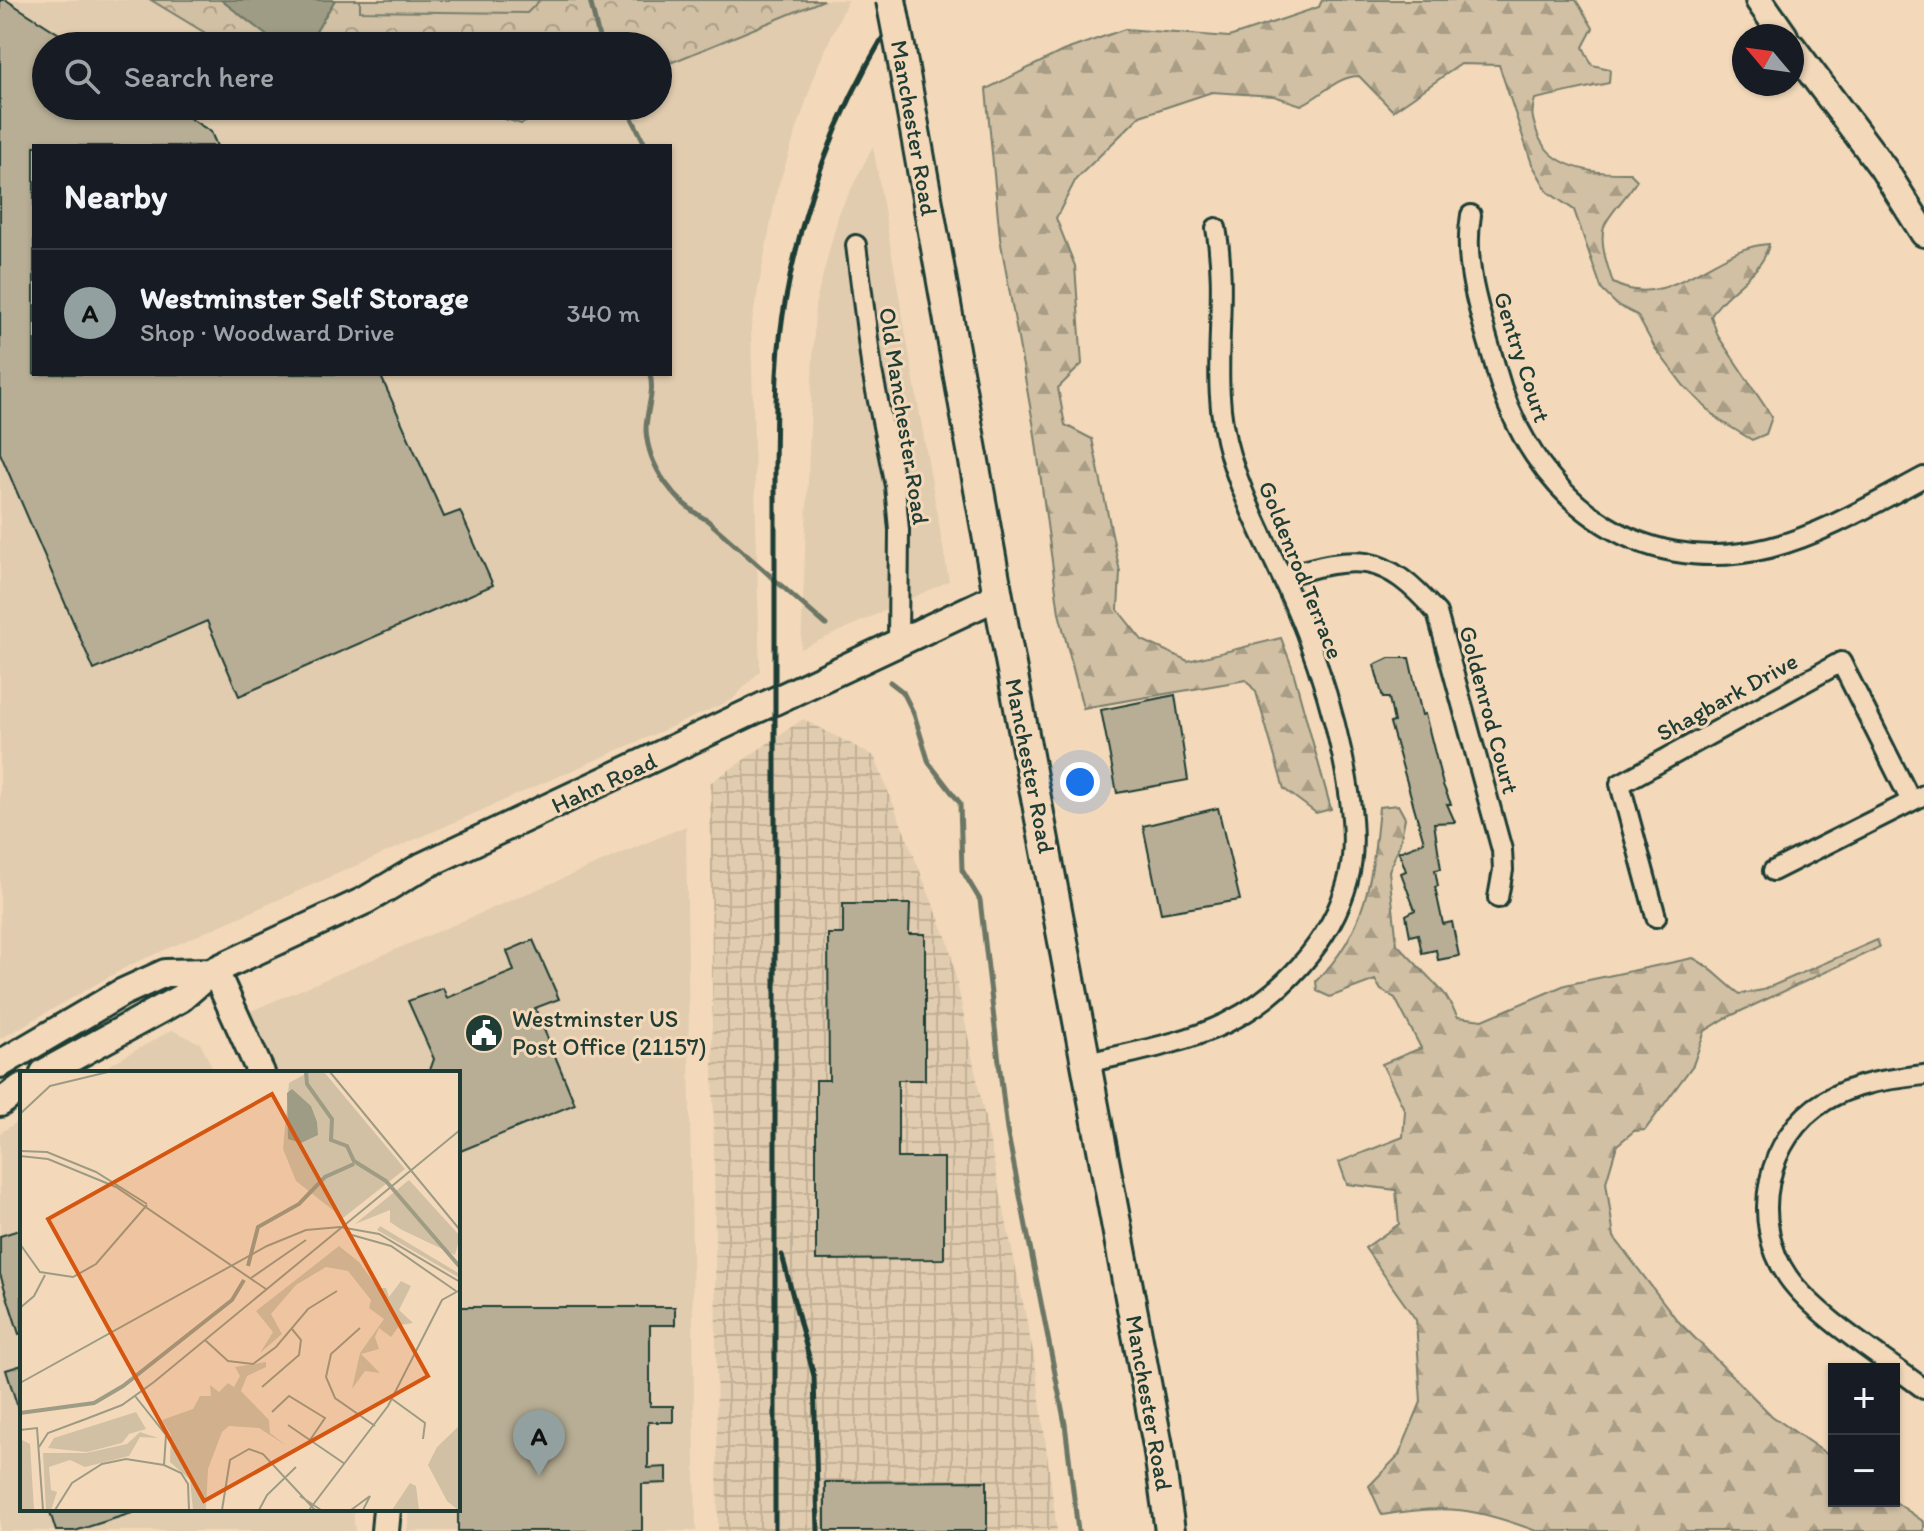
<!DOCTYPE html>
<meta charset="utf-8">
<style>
body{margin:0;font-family:Itim,sans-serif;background:#242831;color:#f1f3f6}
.controls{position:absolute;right:24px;bottom:24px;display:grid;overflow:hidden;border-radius:0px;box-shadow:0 2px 6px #0004}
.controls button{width:72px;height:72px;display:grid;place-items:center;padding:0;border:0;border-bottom:2px solid #363941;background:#171b24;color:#f1f3f6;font:40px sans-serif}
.compass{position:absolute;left:1732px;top:24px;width:72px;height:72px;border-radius:50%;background:#171b24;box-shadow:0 2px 6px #0004;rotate:299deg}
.you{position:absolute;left:1080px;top:782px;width:28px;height:28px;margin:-20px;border:6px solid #fff;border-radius:50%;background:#1a73e8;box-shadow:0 0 0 12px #1a73e833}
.badge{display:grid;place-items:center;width:52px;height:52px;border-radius:50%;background:#92a19f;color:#111;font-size:26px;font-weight:700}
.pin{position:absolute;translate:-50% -66px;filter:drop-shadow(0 2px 4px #0008)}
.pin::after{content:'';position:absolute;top:42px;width:28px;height:24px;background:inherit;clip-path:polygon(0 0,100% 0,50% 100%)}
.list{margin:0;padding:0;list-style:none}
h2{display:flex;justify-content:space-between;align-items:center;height:104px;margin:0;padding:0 32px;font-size:34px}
h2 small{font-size:26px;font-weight:400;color:#9ea1a6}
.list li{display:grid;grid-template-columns:52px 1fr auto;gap:24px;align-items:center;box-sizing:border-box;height:128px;padding:0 32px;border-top:2px solid #363941}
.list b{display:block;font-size:30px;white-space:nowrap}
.list p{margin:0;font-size:26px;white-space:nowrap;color:#9ea1a6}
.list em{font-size:26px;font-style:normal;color:#9ea1a6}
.icon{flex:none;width:44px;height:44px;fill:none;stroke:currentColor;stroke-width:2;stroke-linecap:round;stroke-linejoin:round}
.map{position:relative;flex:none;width:1924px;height:1531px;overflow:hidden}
.search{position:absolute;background:#171b24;box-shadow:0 2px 6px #0004;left:32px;top:32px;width:640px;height:88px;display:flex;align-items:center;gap:20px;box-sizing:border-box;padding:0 28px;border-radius:44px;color:#9ea1a6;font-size:30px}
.panel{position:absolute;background:#171b24;box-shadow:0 2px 6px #0004;left:32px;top:144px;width:640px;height:232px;border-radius:0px}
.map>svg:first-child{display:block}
.built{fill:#e1ccaf;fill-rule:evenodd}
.industrial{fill:url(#industrial-grid)}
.forest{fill:url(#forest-firs);stroke:#787e6c;stroke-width:2}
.park{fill:url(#park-crowns);stroke:#787e6c;stroke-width:2}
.pitch{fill:#d1c0a4;stroke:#787e6c;stroke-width:2}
.water{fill:#9f9c85;stroke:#6c7665;stroke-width:2}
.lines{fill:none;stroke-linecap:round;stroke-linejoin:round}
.stream{stroke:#6c7665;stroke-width:5}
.building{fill:#b8ae95;stroke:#1f3d34;stroke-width:2}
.street-casing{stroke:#1f3d34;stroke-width:24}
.secondary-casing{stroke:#1f3d34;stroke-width:32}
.primary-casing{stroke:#1f3d34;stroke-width:34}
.street{stroke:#f3d9ba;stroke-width:18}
.secondary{stroke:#f3d9ba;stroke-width:26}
.primary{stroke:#f3d9ba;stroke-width:28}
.rail{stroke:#1f3d34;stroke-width:5}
.primary-bridge-casing{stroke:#1f3d34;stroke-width:34;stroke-linecap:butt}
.primary-bridge{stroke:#f3d9ba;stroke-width:28}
.labels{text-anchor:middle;stroke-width:6;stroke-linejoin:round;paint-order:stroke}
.street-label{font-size:24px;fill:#1f3d34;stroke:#f3d9ba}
.poi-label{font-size:24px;fill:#1f3d34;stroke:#f3d9ba;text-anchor:start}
.inset-river{fill:none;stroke:#9f9c85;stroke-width:4}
.inset-road{fill:none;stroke:#9e9b84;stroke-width:2}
.view{fill:#d45610;fill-opacity:0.15;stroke:#d45610;stroke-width:4}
.inset-edge{fill:none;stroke:#1f3d34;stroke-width:4}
</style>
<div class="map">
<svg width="1924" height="1531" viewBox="0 0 1924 1531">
<defs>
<pattern id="industrial-grid" width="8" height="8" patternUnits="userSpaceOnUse" patternTransform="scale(2)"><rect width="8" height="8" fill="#e1ccaf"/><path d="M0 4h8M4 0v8" fill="none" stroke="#c1b097"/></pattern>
<pattern id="forest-firs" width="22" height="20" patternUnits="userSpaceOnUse" patternTransform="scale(2)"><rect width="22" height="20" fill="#d1c0a4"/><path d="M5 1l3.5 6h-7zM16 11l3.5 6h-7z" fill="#a99d86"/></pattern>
<pattern id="park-crowns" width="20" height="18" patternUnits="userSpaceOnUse" patternTransform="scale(2)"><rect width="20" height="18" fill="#d1c0a4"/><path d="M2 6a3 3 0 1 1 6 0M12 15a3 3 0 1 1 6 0" fill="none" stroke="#a99d86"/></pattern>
</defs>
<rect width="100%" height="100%" fill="#f3d9ba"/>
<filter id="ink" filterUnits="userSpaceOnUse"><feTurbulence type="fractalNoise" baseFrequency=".0125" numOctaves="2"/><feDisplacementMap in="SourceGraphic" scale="16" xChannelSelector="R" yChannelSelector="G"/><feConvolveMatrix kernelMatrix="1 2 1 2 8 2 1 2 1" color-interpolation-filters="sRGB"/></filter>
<g filter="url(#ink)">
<path class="built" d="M0,0H151L227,46H46V106H464L521,124L564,106H658V68L824,0H848L817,68L777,190L751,327L760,671L732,700L128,966L0,1039ZM34,146H670V374H34Z
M873,146L949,581L801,649L815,305L839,213Z
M686,826L696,1531H407L410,1509H458V1073H271L246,1013Z
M172,1030L200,1043L215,1073H95Z
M22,1119V1509H353L355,1531H0V1133Z"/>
<path class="industrial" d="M803,719L874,756L949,944L1035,1361L1057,1531H718L710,783Z"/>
<path class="forest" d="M1322,0H1576L1593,28L1583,47L1592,65L1610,69L1609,83L1535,99C1530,114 1533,121 1538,135C1552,170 1596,174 1630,173L1637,180C1629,195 1608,214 1604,227C1599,244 1608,267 1613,283C1669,313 1715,246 1769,244C1763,275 1726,289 1711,316L1718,336L1772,417L1766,434L1752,440L1719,420L1684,386L1655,348L1637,315L1617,305L1602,290L1574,210L1548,192L1532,164L1499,65L1461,64L1393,111L1359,76C1337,76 1322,96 1301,105L1274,96L1212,92L1140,116L1076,179L1056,218L1075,266L1082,364L1058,388L1065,425L1092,439L1120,572L1118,610L1142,640L1188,661L1281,638L1292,667L1331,809L1316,813L1284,789L1256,692L1246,680L1083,708L1059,613L1034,428L1000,238L986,89L1063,51L1125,29L1229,37L1319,7Z
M1398,805L1405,818L1400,843L1389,871L1397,944L1444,993L1458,1017L1483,1020L1565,985L1693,958C1712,967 1723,982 1740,994L1763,990L1877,940L1880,947L1726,1018L1705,1031L1693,1065L1645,1130L1634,1131L1617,1145L1606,1182L1614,1237L1677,1320L1772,1416L1834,1459V1501H1894L1924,1522V1531H1536C1475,1508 1447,1504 1382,1515L1369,1486L1399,1455L1421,1402L1416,1320L1365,1248L1399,1224L1396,1190L1347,1184L1339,1162L1403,1137L1405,1111L1382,1064L1421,1048L1395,998L1381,990L1375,980L1330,997L1317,991L1316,981C1367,932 1373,874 1379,807Z"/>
<path class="park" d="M151,0H824L658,68V46H227Z
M464,106H564L521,124Z"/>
<path class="pitch" d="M360,0H540L527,13L360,11Z"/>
<path class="water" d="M221,0H335L307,46L279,45Z"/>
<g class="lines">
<path class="stream" d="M590,0L601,46
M626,106L646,146
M650,374C655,394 646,410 646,430C648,467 675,503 707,520L826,625
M890,682L903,692L914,714L929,763L960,803L962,870L980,900L1007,1130L1065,1424L1078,1531"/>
</g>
<path class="building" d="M0,0H6L78,46H46V106H171L211,132L217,146H34V374H380L444,517L460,511L493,585L239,696L207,621L94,670L0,453Z
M1389,658H1409L1422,715L1425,714L1443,785L1451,804H1447L1455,822L1434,823L1441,869L1435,870L1438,886L1435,887L1443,924L1452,922L1459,956L1438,960L1436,950L1422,953L1418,934L1410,936L1406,915L1415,910L1401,873L1406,871L1399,852L1424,842L1390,723L1394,722L1389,698H1383L1374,665Z
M1175,695L1188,780L1117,793L1101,710Z
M1218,808L1240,900L1161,913L1143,826Z
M843,904H910L909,934H925V1080H898V1158H944V1259L816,1260V1080H829L828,934H843Z
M533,940L559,999L535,1008L575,1104L458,1152V1073H429L434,1059L408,1001L443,988L447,998L514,971L507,951Z
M22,1229V1333L19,1334L0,1274V1236Z
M458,1307H675V1325H650V1406H673V1422H648V1468L667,1467V1483L642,1484V1531H458Z
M22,1365V1411H19L6,1370Z
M987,1481V1531H825V1482Z
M49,1509H134L135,1512L75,1531H56Z"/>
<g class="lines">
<defs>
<path id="street" d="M1471,215C1462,268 1482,318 1496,369C1530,495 1635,581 1769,548C1824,534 1875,503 1924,477
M856,245L872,371L895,486L899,530L898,642
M1283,576C1358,555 1383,551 1437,613L1502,850L1503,870L1498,898
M1773,871L1924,795
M1656,917L1620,784L1841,662L1911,801
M1087,1063C1133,1052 1183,1044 1226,1023C1281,996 1332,941 1348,880C1366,817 1329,694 1306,633C1283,572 1249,517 1230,455C1207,380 1230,305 1216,228
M1924,1075C1891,1079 1853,1083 1825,1101C1766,1136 1749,1221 1788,1277C1815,1316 1885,1359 1924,1389"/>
<path id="secondary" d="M1759,0L1784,36
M1792,47L1883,168L1924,233
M215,971L261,1073
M0,1064L121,993L165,973L211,972
M44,1073L181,998L211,972L366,900L423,866L998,596
M0,1103L22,1087
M385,1531L387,1509"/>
<path id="primary" d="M901,52L998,596L1158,1446L1170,1531"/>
</defs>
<use href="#street" class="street-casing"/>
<use href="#secondary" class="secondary-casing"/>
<use href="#primary" class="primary-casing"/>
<use href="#street" class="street"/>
<use href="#secondary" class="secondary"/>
<use href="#primary" class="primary"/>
<path class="rail" d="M782,1255L814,1376L818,1531
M775,1531V467C776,412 775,356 785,303C804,193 845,92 906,0"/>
<defs>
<path id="primary-bridge" d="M891,0L901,52"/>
</defs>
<use href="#primary-bridge" class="primary-bridge-casing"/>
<use href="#primary-bridge" class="primary-bridge"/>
</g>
</g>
<defs>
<symbol id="civic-disc" viewBox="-11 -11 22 22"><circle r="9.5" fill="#1f3d34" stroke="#f3d9ba"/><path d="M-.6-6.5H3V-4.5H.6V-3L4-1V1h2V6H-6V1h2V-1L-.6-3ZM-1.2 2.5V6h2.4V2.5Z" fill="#fff"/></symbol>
</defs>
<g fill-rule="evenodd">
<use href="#civic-disc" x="462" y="1011" width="44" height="44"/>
</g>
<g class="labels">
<g class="street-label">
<text transform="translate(914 128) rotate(80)" y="8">Manchester Road</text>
<text transform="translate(1522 357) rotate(72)" y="8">Gentry Court</text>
<text transform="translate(904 416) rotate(81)" y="8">Old Manchester Road</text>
<text transform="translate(1301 570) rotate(68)" y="8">Goldenrod Terrace</text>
<text transform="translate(1727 697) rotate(-29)" y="8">Shagbark Drive</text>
<text transform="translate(1489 710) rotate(75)" y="8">Goldenrod Court</text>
<text transform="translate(1030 766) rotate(79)" y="8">Manchester Road</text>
<text transform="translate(604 783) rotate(-25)" y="8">Hahn Road</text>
<text transform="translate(1149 1403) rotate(80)" y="8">Manchester Road</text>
</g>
<g class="poi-label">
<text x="512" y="1027">Westminster US<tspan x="512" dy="28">Post Office (21157)</tspan></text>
</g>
</g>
<g transform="translate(20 1071)">
<rect width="440" height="440" fill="#f3d9ba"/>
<path d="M389,109L440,165L435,184L382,159L370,151V139L335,153ZM360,155L440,203V207L357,159ZM319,175L339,191L358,217H366L369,226L381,210L391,215L379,239L393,252L380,254L371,266L359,257L355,266L359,278L341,283L360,302L345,300L332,318L340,282L364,248L349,237L351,229L328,200L306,196L276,214L251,243L262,263L240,282L253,261L236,240ZM246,291V296L227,305L221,320L249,349L250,362L267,375L239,357L209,355L202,361L188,398L186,439H173L170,409L150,391L151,364L142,349L173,338L180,325H191L190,314L199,321L208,312L214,316L220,305L215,296ZM440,354V439H438L427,430L408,394L417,376ZM120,361L138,367L120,366L109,385L65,396L50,389L29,396L31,419L37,421L31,439H26L23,382H66L107,373ZM0,368L10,373L14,439H0ZM390,412L396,415L399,439H372Z" fill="#d1c0a4"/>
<path d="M116,341L126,358L109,363L102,372L67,381L28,377L34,367Z" fill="#d1c0a4"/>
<path d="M289,1H304L385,98L323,147L276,110L263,78L269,12Z" fill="#d1c0a4"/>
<path d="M292,72L308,76L319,87L293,102L280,77Z" fill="#d1c0a4"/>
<path d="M272,18L291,35L297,51L298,64L281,72L268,68L267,22Z" fill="#9f9c85"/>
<path class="inset-river" d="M286,1L287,13L312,48L311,69L327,75L334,90L366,110L440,196M228,195L238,156L279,133L305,106L334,93M0,342L74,332L103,315L212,229L224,209"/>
<path class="inset-road" d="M310,1L440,159M0,43L30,15L88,1M0,80L27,81L76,101L127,133M0,85L28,88L96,116L246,218M332,164L371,175L436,220M0,173L20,201L53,206L76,193L127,134M231,207L286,169M0,237L14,225L25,204M340,257L311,283L306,306L315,327L355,355M185,269L208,290L233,293L256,276L288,238L317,220M0,312L247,175L286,159L320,156L359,163L440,211M242,316L279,284L281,269L272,258M115,325L146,364L144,394M372,328L405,352L403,368M252,341L269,325L305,347L290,369M58,351L102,334L134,311L440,59M268,354L325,393M0,359L17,357L23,439M19,376L28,362L63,349M280,425L301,439M35,439L52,412L82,393L106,388L144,394L161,402L168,413L169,439M202,439L210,389L229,378L243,383L295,439M239,439L247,424L276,396M289,439L368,335L422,229L440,219M331,439L350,425L343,439"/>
<path class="view" d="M252,23L408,305L184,430L28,148Z"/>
<rect width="440" height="440" class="inset-edge"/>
</g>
</svg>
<div class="controls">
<button>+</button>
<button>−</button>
</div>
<svg class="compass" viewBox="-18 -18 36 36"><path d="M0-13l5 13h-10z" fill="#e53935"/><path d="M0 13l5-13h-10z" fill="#9ea1a6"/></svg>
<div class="you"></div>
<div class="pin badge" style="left:539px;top:1476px">A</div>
<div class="search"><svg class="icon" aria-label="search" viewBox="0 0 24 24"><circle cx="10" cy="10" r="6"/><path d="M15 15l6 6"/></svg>Search here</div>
<section class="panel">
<h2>Nearby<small></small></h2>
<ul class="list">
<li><span class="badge">A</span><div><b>Westminster Self Storage</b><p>Shop · Woodward Drive</p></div><em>340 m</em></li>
</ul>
</section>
</div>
